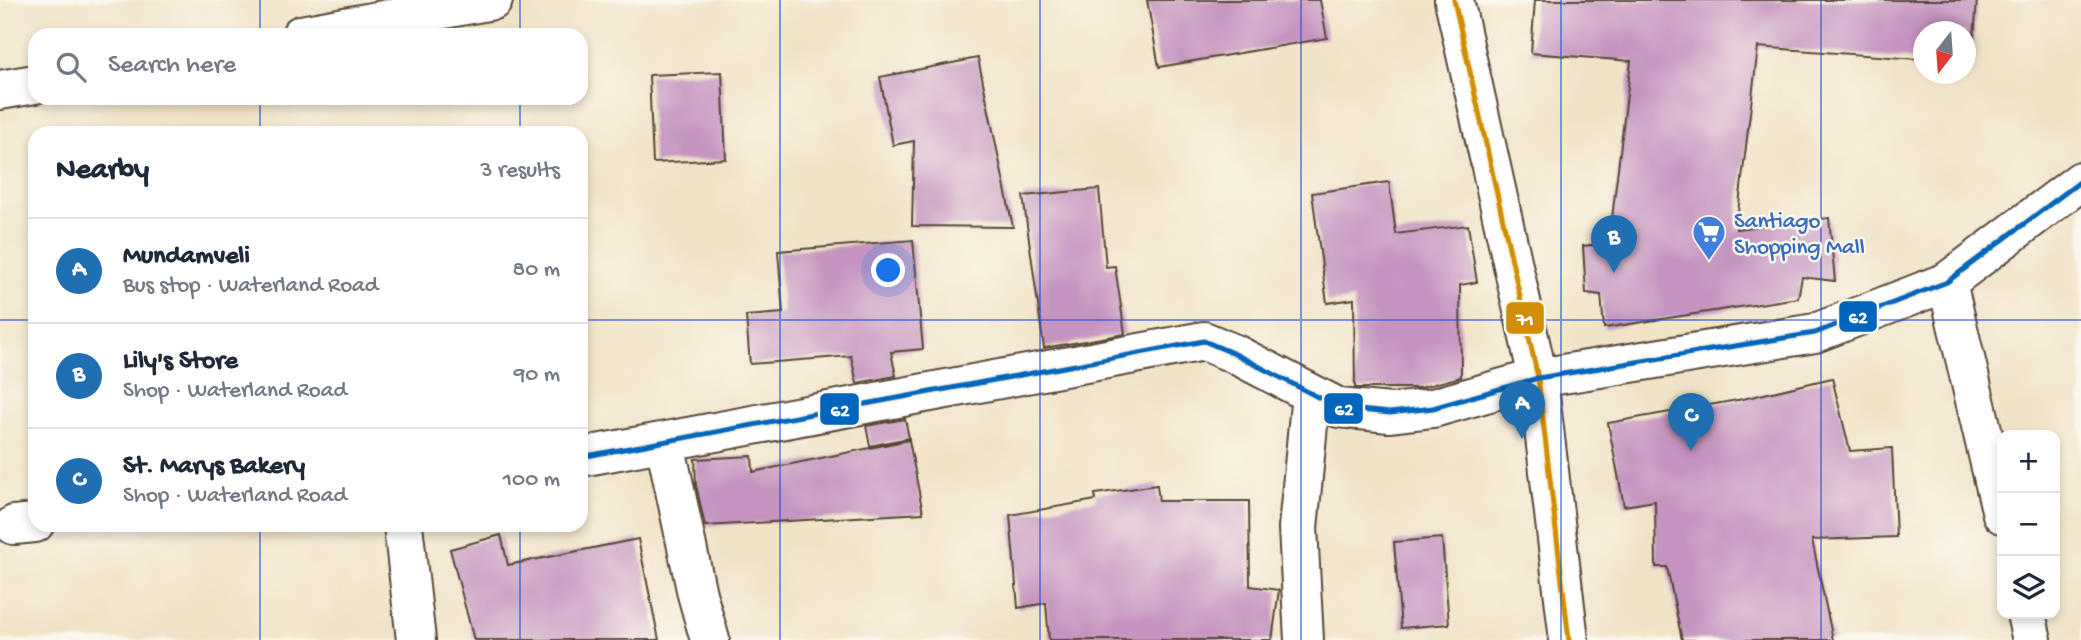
<!DOCTYPE html>
<meta charset="utf-8">
<style>
body{margin:0;font-family:"Gochi Hand",sans-serif;background:#f6f6f7;color:#1f2937}
.controls{position:absolute;right:21px;bottom:21px;display:grid;overflow:hidden;border-radius:14px;box-shadow:0 4px 10px #0003}
.controls button{width:63px;height:63px;display:grid;place-items:center;padding:0;border:0;border-bottom:2px solid #e0e1e3;background:#fff;color:#1f2937;font:35px sans-serif}
.compass{position:absolute;left:1913px;top:21px;width:63px;height:63px;border-radius:50%;background:#fff;box-shadow:0 4px 10px #0003;rotate:197deg}
.you{position:absolute;left:889px;top:271px;width:24px;height:24px;margin:-18px;border:5px solid #fff;border-radius:50%;background:#1a73e8;box-shadow:0 0 0 10px #1a73e833}
.badge{display:grid;place-items:center;width:46px;height:46px;border-radius:50%;background:#1f6fb2;color:#fff;font-size:23px;font-weight:700}
.pin{position:absolute;translate:-50% -58px;filter:drop-shadow(0 2px 4px #0008)}
.pin::after{content:'';position:absolute;top:37px;width:24px;height:21px;background:inherit;clip-path:polygon(0 0,100% 0,50% 100%)}
.list{margin:0;padding:0;list-style:none}
h2{display:flex;justify-content:space-between;align-items:center;height:91px;margin:0;padding:0 28px;font-size:30px}
h2 small{font-size:23px;font-weight:400;color:#747a83}
.list li{display:grid;grid-template-columns:46px 1fr auto;gap:21px;align-items:center;box-sizing:border-box;height:105px;padding:0 28px;border-top:2px solid #e0e1e3}
.list b{display:block;font-size:26px;white-space:nowrap}
.list p{margin:0;font-size:23px;white-space:nowrap;color:#747a83}
.list em{font-size:23px;font-style:normal;color:#747a83}
.icon{flex:none;width:38px;height:38px;fill:none;stroke:currentColor;stroke-width:2;stroke-linecap:round;stroke-linejoin:round}
.map{position:relative;flex:none;width:2081px;height:640px;overflow:hidden}
.search{position:absolute;background:#fff;box-shadow:0 4px 10px #0003;left:28px;top:28px;width:560px;height:77px;display:flex;align-items:center;gap:18px;box-sizing:border-box;padding:0 24px;border-radius:21px;color:#747a83;font-size:26px}
.panel{position:absolute;background:#fff;box-shadow:0 4px 10px #0003;left:28px;top:126px;width:560px;height:406px;border-radius:21px}
.map>svg:first-child{display:block}
.building{fill:#c594c0}
.lines{fill:none;stroke-linecap:round;stroke-linejoin:round}
.minor-casing{stroke:#564637;stroke-width:42}
.secondary-casing{stroke:#564637;stroke-width:42}
.minor{stroke:#fff;stroke-width:38}
.secondary{stroke:#fff;stroke-width:38}
.bus-1-casing{stroke:#fbf7ec;stroke-width:10}
.bus-2-casing{stroke:#fbf7ec;stroke-width:10}
.bus-1{stroke:#d18d06;stroke-width:5}
.bus-2{stroke:#0065bd;stroke-width:5}
.grid{fill:none;stroke:#1d4ed8;stroke-width:2;stroke-opacity:0.55}
.labels{text-anchor:middle;stroke-width:5;stroke-linejoin:round;paint-order:stroke}
.shop-label{font-size:23px;fill:#366cbe;stroke:#fbf7ec;text-anchor:start}
.line-badge{stroke:#fbf7ec;stroke-width:2.5}
.badge-label{font-size:19px;text-anchor:middle;font-weight:bold;fill:#fff}
</style>
<div class="map">
<svg width="2081" height="640" viewBox="0 0 2081 640">
<rect width="100%" height="100%" fill="#fbf7ec"/>
<filter id="ink" filterUnits="userSpaceOnUse"><feTurbulence type="fractalNoise" baseFrequency=".0143" numOctaves="2"/><feDisplacementMap in="SourceGraphic" scale="14" xChannelSelector="R" yChannelSelector="G"/><feConvolveMatrix kernelMatrix="1 2 1 2 8 2 1 2 1" color-interpolation-filters="sRGB"/></filter>
<filter id="wash" filterUnits="userSpaceOnUse"><feTurbulence type="fractalNoise" baseFrequency=".00686" numOctaves="4" result="noise"/><feDisplacementMap in="SourceGraphic" scale="28" xChannelSelector="R" yChannelSelector="G"/><feGaussianBlur stdDeviation="1.57" result="paint"/><feColorMatrix in="noise" values="0 0 0 0 0 0 0 0 0 0 0 0 0 0 0 0 0 1.4 0 .05"/><feComposite in="paint" operator="in"/></filter>
<g filter="url(#wash)">
<rect width="100%" height="100%" fill="#f1e3c7"/>
<g id="blocks">
<path class="building" d="M1147,0H1320L1327,38L1159,67Z
M1535,0H1977L1973,50L1965,49V32H1923V46H1918L1917,59L1758,47L1736,229L1829,218L1835,281L1802,277L1798,298L1604,328L1601,295L1586,293L1583,246L1609,243L1631,61L1531,53Z
M978,58L1013,227L912,226L914,141L893,145L880,77Z
M722,72L726,159L653,163L649,75Z
M1389,182L1396,234L1468,225L1477,282L1460,285L1461,377L1419,388H1355L1354,299L1327,303L1312,193Z
M1099,189L1106,267L1115,266L1125,334L1044,348L1023,196Z
M913,240L923,349L891,352L896,376L857,383L851,356L750,364L746,316L783,313L778,251Z
M1832,378L1850,451L1892,448L1896,537L1812,540L1833,640H1682L1667,567H1656L1655,501L1624,506L1608,423L1743,399Z
M905,419L909,438L870,446L866,426Z
M909,440L923,513L705,526L696,485L695,459L752,456L753,472Z
M1157,485L1159,501H1249L1250,586L1279,590L1272,640H1049L1046,603L1018,608L1010,515L1096,500L1095,494Z
M501,535L508,565L638,539L659,640H474L450,549Z
M1442,538L1449,624L1401,628L1394,542Z"/>
</g>
</g>
<g filter="url(#ink)">
<use href="#blocks" fill-opacity="0" stroke="#564637" stroke-width="2"/>
<g class="lines">
<defs>
<path id="minor" d="M1947,282L2002,514
M665,443L697,594L710,640
M581,457L1204,341L1235,354L1339,408L1390,413L1433,408L1538,378
M14,525L35,523
M403,525L416,640
M2026,614L2032,640
M1304,640L1298,528L1311,394"/>
<path id="secondary" d="M1454,0L1538,378L1569,640
M301,35L493,0
M0,90L35,84
M1538,378L1815,333L1947,282L2081,181"/>
</defs>
<use href="#minor" class="minor-casing"/>
<use href="#secondary" class="secondary-casing"/>
<use href="#minor" class="minor"/>
<use href="#secondary" class="secondary"/>
<defs>
<path id="bus-1" d="M1454,0L1538,378L1569,640"/>
<path id="bus-2" d="M581,457L1204,341L1235,354L1339,408L1390,413L1433,408L1538,378L1815,333L1947,282L2081,181"/>
</defs>
<use href="#bus-1" class="bus-1-casing"/>
<use href="#bus-2" class="bus-2-casing"/>
<use href="#bus-1" class="bus-1"/>
<use href="#bus-2" class="bus-2"/>
</g>
</g>
<path class="grid" d="M260,0V35M520,0V35M780,0V640M1040,0V640M1301,0V640M1561,0V640M1821,0V640M260,98V133M520,98V133M0,320H35M581,320H2081M260,525V640M520,525V640"/>
<defs>
<symbol id="supermarket-pin" viewBox="-11 -11 22 30"><path d="M0 17L-7.5 6A9.5 9.5 0 1 1 7.5 6Z" fill="#3f7fe0" stroke="#fbf7ec"/><path d="M-6-5.5h2.5l.6 2H6L4.5 2H-2.5L-4.4-4H-6ZM-1.5 3.2a1.3 1.3 0 1 0 .1 0ZM3 3.2a1.3 1.3 0 1 0 .1 0Z" fill="#fff"/></symbol>
</defs>
<g fill-rule="evenodd">
<use href="#supermarket-pin" x="1690" y="213" width="38" height="52"/>
</g>
<g class="labels">
<g class="shop-label">
<text x="1734" y="227">Santiago<tspan x="1734" dy="26">Shopping Mall</tspan></text>
</g>
</g>
<g class="line-badge">
<rect x="1838" y="300" width="40" height="33" rx="7" fill="#0065bd"/>
<rect x="1505" y="301" width="40" height="34" rx="7" fill="#d18d06"/>
<rect x="1323" y="392" width="41" height="33" rx="7" fill="#0065bd"/>
<rect x="819" y="392" width="41" height="34" rx="7" fill="#0065bd"/>
</g>
<g class="badge-label">
<text x="1858" y="323">62</text>
<text x="1525" y="325">71</text>
<text x="1344" y="415">62</text>
<text x="840" y="416">62</text>
</g>
</svg>
<div class="controls">
<button>+</button>
<button>−</button>
<button><svg class="icon" aria-label="layers" viewBox="0 0 24 24"><path d="M12 4l9 5-9 5-9-5zM3 14l9 5 9-5"/></svg></button>
</div>
<svg class="compass" viewBox="-18 -18 36 36"><path d="M0-13l5 13h-10z" fill="#e53935"/><path d="M0 13l5-13h-10z" fill="#747a83"/></svg>
<div class="you"></div>
<div class="pin badge" style="left:1522px;top:439px">A</div>
<div class="pin badge" style="left:1614px;top:273px">B</div>
<div class="pin badge" style="left:1691px;top:451px">C</div>
<div class="search"><svg class="icon" aria-label="search" viewBox="0 0 24 24"><circle cx="10" cy="10" r="6"/><path d="M15 15l6 6"/></svg>Search here</div>
<section class="panel">
<h2>Nearby<small>3 results</small></h2>
<ul class="list">
<li><span class="badge">A</span><div><b>Mundamveli</b><p>Bus stop · Waterland Road</p></div><em>80 m</em></li>
<li><span class="badge">B</span><div><b>Lily's Store</b><p>Shop · Waterland Road</p></div><em>90 m</em></li>
<li><span class="badge">C</span><div><b>St. Marys Bakery</b><p>Shop · Waterland Road</p></div><em>100 m</em></li>
</ul>
</section>
</div>
